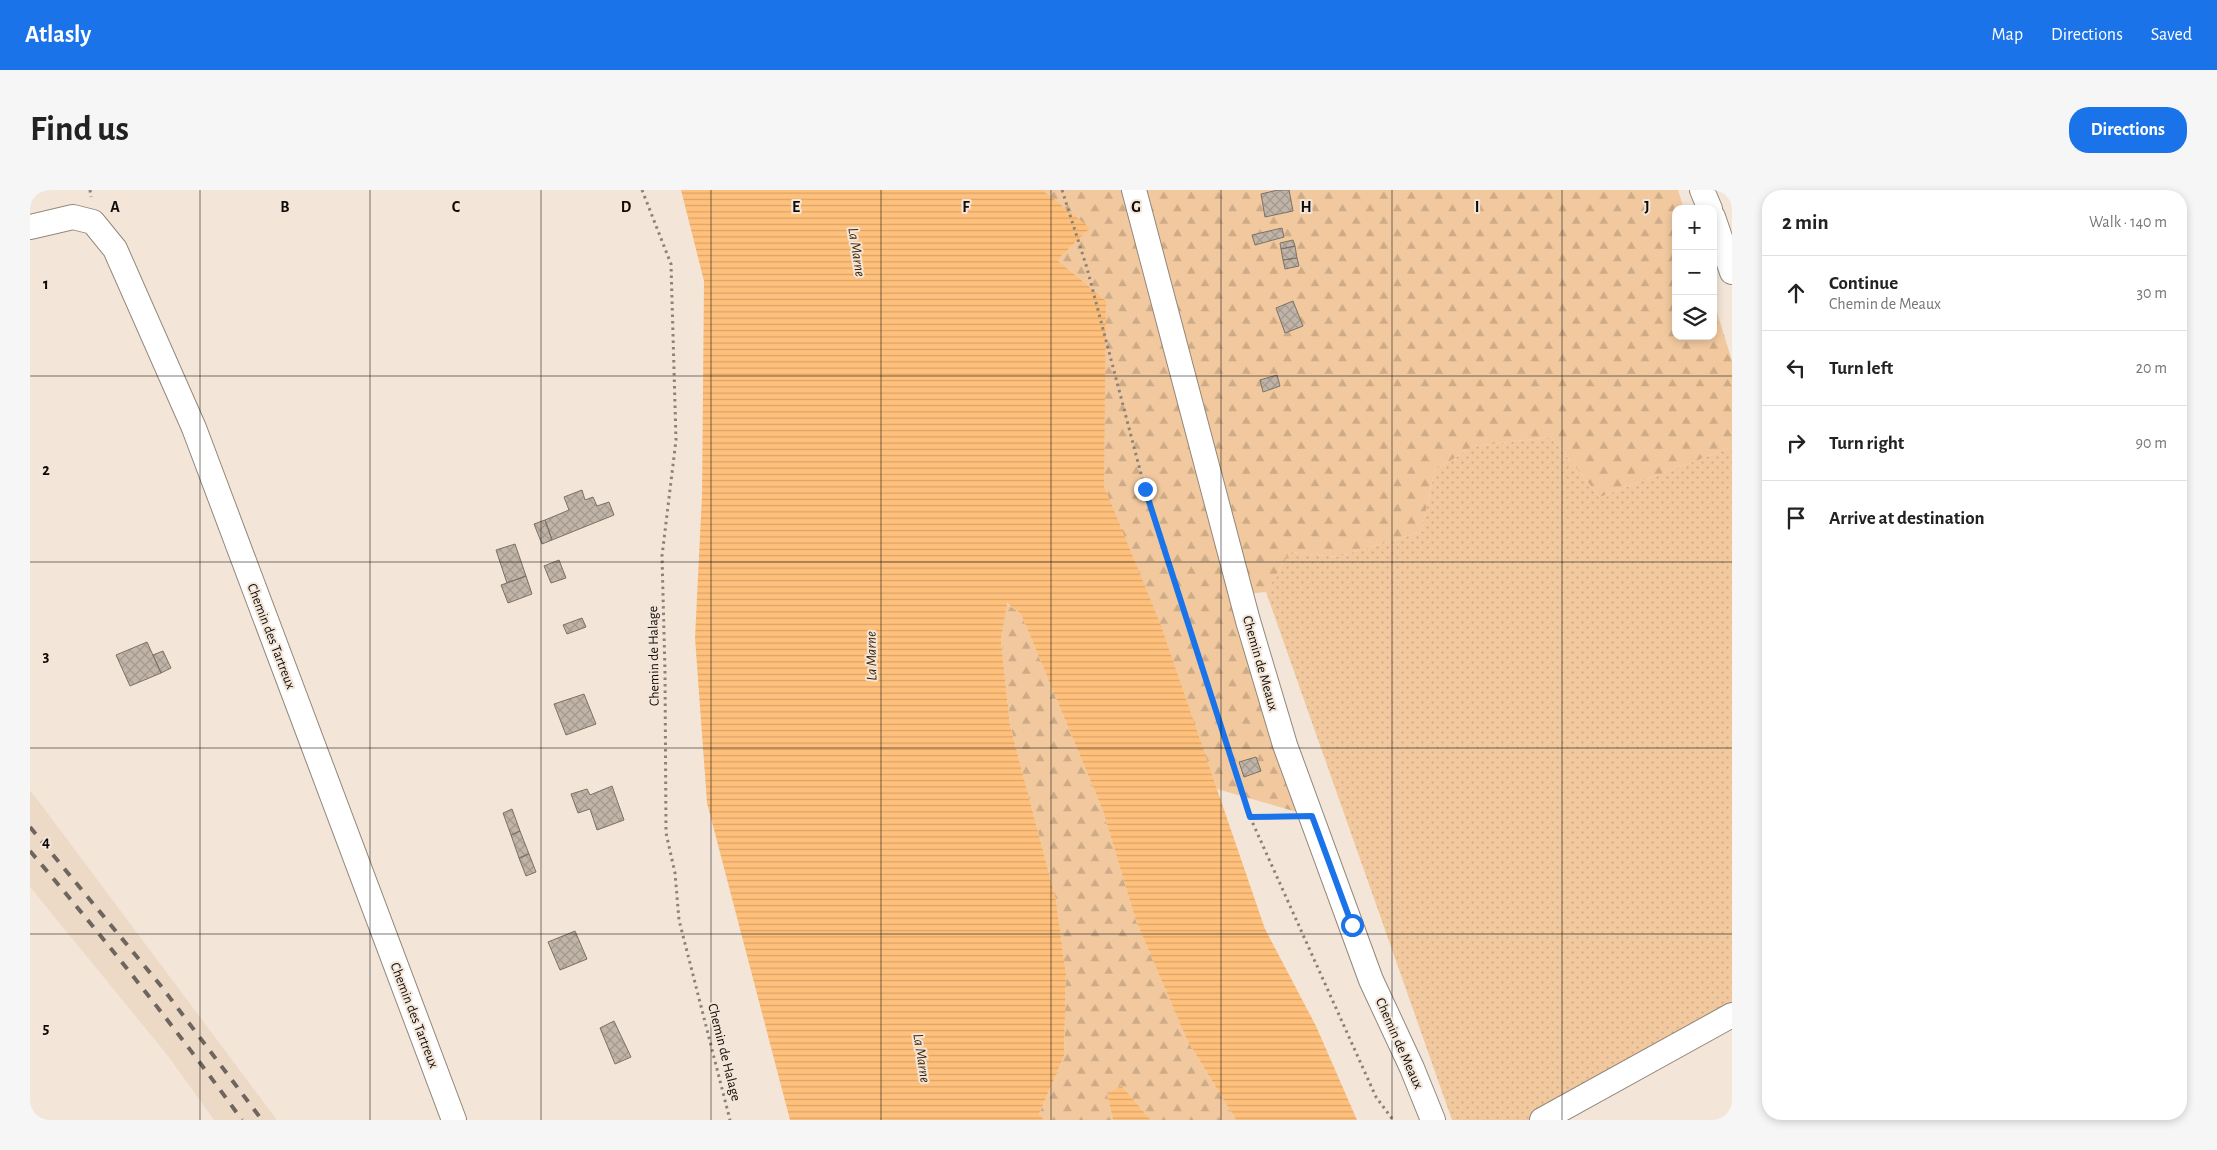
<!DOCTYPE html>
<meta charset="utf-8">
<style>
body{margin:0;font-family:"Alegreya Sans",sans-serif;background:#f6f6f6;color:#222}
.controls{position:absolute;right:15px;top:15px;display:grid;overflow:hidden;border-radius:10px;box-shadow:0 2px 8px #0003}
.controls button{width:45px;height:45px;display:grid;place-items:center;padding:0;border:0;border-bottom:1px solid #e0e0e0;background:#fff;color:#222;font:25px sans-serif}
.stop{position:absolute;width:15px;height:15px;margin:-11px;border:4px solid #1a73e8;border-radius:50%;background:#fff}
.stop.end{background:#1a73e8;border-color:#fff;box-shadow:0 1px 5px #0008}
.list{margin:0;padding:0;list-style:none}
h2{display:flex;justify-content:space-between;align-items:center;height:65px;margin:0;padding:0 20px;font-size:21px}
h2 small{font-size:16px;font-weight:400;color:#767676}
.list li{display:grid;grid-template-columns:32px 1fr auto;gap:15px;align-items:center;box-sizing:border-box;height:75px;padding:0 20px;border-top:1px solid #e0e0e0}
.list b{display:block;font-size:19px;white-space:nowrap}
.list p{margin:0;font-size:16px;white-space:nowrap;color:#767676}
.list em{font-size:16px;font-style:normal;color:#767676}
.icon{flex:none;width:28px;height:28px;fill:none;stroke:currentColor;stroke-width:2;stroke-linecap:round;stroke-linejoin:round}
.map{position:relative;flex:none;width:1702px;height:930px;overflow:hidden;border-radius:20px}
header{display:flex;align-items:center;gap:30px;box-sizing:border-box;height:70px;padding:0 25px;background:#1a73e8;color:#fff}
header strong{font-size:24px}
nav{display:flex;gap:28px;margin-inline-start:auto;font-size:18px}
.intro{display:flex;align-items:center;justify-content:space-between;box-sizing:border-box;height:120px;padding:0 30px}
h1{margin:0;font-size:35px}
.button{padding:12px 22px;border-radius:20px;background:#1a73e8;color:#fff;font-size:18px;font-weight:700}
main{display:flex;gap:30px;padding:0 30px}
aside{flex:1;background:#fff;border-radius:20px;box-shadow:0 2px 8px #0003}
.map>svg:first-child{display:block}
.built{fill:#ecdac7}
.grass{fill:url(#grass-dots)}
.forest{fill:url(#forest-firs)}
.water{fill:url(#water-rules)}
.building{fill:url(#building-cross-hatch);stroke:#7d7166}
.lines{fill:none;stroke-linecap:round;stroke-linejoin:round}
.street-casing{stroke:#92877b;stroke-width:26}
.path{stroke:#8b8279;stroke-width:3;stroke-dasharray:2.5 4;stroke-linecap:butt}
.street{stroke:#fff;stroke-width:24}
.rail{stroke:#6e665e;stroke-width:4;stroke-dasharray:9 9;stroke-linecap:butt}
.route{stroke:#1a73e8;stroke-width:6}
.grid{fill:none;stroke:#100b07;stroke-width:1;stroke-opacity:0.55}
.labels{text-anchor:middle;stroke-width:4;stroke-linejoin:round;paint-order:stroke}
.street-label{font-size:14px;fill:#100b07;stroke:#f3e6d9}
.water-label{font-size:15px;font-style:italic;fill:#3e2607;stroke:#f3e6d9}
.grid-label{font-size:16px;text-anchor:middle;font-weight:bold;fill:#100b07;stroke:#f3e6d9;stroke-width:4;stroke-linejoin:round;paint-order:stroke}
</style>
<header>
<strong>Atlasly</strong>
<nav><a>Map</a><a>Directions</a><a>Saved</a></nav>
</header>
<div class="intro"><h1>Find us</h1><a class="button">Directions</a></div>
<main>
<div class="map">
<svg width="1702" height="930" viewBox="0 0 1702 930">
<defs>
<pattern id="grass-dots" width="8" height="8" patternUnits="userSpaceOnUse" patternTransform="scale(1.25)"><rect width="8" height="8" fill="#f2c99f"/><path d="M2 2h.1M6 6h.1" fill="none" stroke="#ceab87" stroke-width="1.8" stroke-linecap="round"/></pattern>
<pattern id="forest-firs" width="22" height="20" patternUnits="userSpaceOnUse" patternTransform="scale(1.25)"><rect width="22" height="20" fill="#f2c99f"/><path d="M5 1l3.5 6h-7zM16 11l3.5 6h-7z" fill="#ceab87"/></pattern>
<pattern id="water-rules" width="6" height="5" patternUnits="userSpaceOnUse" patternTransform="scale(1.25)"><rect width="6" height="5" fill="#ffc07c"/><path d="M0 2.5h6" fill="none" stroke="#daa46a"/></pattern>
<pattern id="building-cross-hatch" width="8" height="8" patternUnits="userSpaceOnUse" patternTransform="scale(1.25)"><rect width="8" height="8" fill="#c0b3a7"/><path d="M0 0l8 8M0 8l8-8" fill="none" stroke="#a4998e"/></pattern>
</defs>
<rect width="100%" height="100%" fill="#f3e6d9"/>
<path class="built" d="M0,601L4,605L247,930H184L138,866L0,697Z"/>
<path class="grass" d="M1521,247L1570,307L1702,257V825L1512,930H1422L1236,402L1260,362L1307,367L1391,342L1405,280L1444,256Z"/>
<path class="forest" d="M996,0H1648L1654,19H1646V146H1683V109L1702,171V257L1570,307L1521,247L1444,256L1405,280L1391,342L1307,367L1260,362L1236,402L1218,404L1281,626L1187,599L1074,296Z
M976,413L991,424L1073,621L1106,731L1157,850L1206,930H1121L1091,895L1077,904L1083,930H1014L1009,924L1034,866L1036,784L1026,710L980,535L971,450Z"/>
<path class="water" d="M651,0H1012L1060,38L1027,70L1076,111L1074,296L1130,433L1235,739L1286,836L1327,930H1206L1157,850L1106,731L1073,621L991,424L977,413L971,450L980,535L1026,710L1036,784L1034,866L1009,924L1014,930H760L677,613L665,448L672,305L674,91Z
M1091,895L1121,930H1083L1077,904Z"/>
<path class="building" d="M1248,0H1259L1263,21L1235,27L1231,4Z
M1252,38L1254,47L1225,55L1222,45Z
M1263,50L1265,56L1251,59L1250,53Z
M1265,56L1267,68L1253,70L1251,59Z
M1267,68L1269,76L1255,79L1253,70Z
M1263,111L1273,136L1255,143L1246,118Z
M1247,185L1250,196L1233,202L1230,190Z
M552,300L555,310L563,307L567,316L579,312L584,325L522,350L515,330L539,320L534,307Z
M515,330L522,350L512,354L504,334Z
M485,354L496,386L477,393L466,360Z
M529,370L536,388L521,393L514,376Z
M496,386L502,404L478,413L471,395Z
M552,428L556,437L537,444L533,435Z
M117,452L131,483L100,496L86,465Z
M133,461L141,478L131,483L123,465Z
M554,504L566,534L536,545L524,514Z
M1226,567L1231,581L1214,587L1209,572Z
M582,596L594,630L567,640L560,619L548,623L541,604L557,599L560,605Z
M482,619L490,641L481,645L473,623Z
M490,641L499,664L489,668L481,645Z
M499,664L506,682L496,686L489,668Z
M545,741L557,769L530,780L518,752Z
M584,831L601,867L585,874L570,838Z"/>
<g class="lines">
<defs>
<path id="street" d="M1104,0L1218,431L1255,555L1341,790L1382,878L1403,930
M1672,0L1680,19
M1683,27L1702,82
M0,37L43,27L63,32L85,59L164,238L424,930
M1512,930L1702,825"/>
</defs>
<use href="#street" class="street-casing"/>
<path class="path" d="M60,0L61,7
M612,0L641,74L646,250L632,366L635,482L636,643L645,683L649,730L700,930
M1032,0L1057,78L1115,299L1220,627H1255
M1220,627L1346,907L1363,930"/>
<use href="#street" class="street"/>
<path class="rail" d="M0,637L131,796L232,930
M0,661C74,748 145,837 212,930"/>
</g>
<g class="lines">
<path class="route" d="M1115,299L1220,627L1282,626L1322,735"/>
</g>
<path class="grid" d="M170,0V930M340,0V930M511,0V930M681,0V930M851,0V930M1021,0V930M1191,0V930M1362,0V930M1532,0V930M0,186H1702M0,372H1702M0,558H1702M0,744H1702"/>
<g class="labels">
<g class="street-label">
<text transform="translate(242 446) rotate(69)" y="5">Chemin des Tartreux</text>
<text transform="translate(623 466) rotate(-91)" y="5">Chemin de Halage</text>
<text transform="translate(1231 473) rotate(74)" y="5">Chemin de Meaux</text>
<text transform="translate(385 825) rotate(69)" y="5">Chemin des Tartreux</text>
<text transform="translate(1370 853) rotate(66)" y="5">Chemin de Meaux</text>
<text transform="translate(695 862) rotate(76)" y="5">Chemin de Halage</text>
</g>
<g class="water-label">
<text transform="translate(827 62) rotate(81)" y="5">La Marne</text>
<text transform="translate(841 466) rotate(-91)" y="5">La Marne</text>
<text transform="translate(892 868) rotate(81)" y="5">La Marne</text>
</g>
</g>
<g class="grid-label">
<text x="85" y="22">A</text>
<text x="255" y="22">B</text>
<text x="426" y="22">C</text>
<text x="596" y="22">D</text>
<text x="766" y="22">E</text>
<text x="936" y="22">F</text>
<text x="1106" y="22">G</text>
<text x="1276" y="22">H</text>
<text x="1447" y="22">I</text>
<text x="1617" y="22">J</text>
<text x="16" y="99">1</text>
<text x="16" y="285">2</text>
<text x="16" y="471">3</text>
<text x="16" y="657">4</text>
<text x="16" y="843">5</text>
</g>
</svg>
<div class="controls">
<button>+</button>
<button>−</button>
<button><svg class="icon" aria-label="layers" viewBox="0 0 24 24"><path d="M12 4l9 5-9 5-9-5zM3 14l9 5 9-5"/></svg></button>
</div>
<div class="stop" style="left:1322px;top:735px"></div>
<div class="stop end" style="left:1115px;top:299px"></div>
</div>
<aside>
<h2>2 min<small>Walk · 140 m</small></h2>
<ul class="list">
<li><svg class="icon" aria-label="ahead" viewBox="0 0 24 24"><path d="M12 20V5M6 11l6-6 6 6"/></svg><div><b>Continue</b><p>Chemin de Meaux</p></div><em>30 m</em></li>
<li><svg class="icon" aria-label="left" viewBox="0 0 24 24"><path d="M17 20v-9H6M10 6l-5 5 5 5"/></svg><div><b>Turn left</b></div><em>20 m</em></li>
<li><svg class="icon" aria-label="right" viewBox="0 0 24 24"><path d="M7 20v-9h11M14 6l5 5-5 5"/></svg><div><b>Turn right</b></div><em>90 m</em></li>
<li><svg class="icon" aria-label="arrive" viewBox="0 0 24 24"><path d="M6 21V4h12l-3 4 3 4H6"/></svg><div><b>Arrive at destination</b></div></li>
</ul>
</aside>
</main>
